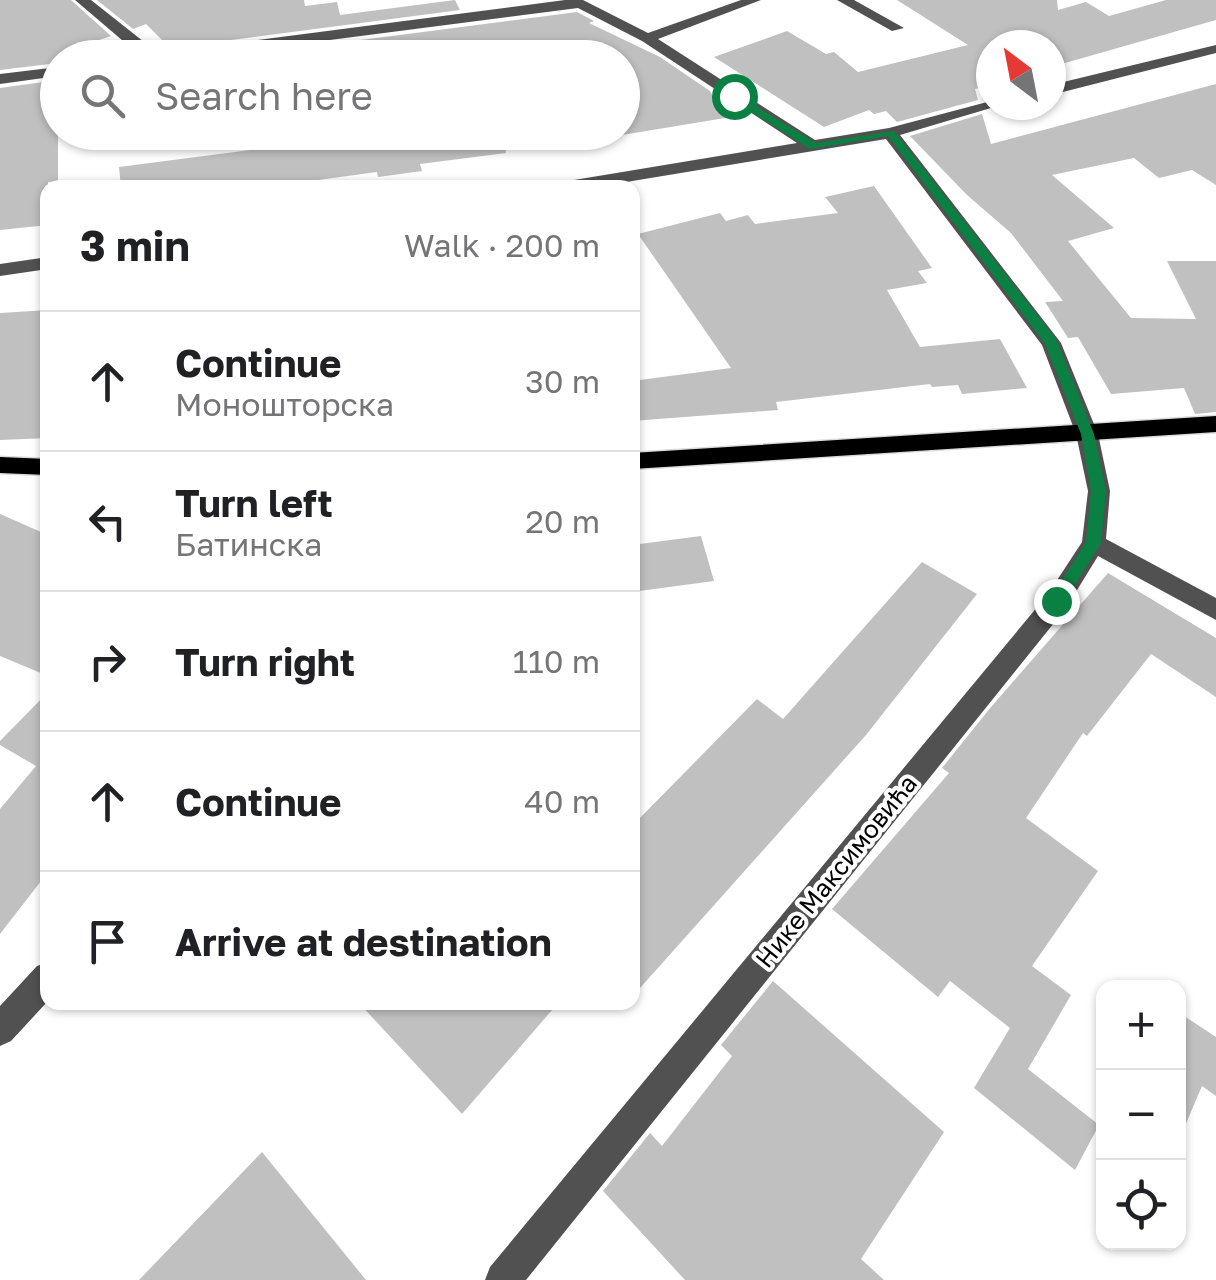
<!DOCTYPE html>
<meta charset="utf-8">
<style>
body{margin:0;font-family:"Golos Text",sans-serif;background:#f2f2f2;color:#202124}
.controls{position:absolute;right:30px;bottom:30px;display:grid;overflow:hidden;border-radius:20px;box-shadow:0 2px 8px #0004}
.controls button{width:90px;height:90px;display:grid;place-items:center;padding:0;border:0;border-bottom:2px solid #e0e0e0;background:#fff;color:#202124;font:50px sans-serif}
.compass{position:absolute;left:976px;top:30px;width:90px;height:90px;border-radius:50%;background:#fff;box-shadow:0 2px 8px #0004;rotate:328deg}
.stop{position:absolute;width:30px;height:30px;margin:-22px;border:8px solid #0b8043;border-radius:50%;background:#fff}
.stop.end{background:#0b8043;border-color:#fff;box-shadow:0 2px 10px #0008}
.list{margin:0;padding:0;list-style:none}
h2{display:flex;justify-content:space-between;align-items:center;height:130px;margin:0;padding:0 40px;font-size:42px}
h2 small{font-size:32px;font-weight:400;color:#757577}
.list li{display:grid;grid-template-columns:65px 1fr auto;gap:30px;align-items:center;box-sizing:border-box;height:140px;padding:0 40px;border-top:2px solid #e0e0e0}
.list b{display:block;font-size:38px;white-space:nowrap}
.list p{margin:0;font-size:32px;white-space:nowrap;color:#757577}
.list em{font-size:32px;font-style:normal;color:#757577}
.icon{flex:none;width:55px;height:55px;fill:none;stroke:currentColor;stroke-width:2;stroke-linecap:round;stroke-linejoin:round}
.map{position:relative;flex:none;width:1216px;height:1280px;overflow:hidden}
.search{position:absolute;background:#fff;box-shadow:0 2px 8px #0004;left:40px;top:40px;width:600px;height:110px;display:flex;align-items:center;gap:25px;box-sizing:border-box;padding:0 35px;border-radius:55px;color:#757577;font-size:38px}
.panel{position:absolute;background:#fff;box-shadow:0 2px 8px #0004;left:40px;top:180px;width:600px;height:830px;border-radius:20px}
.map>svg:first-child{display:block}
.building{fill:#c0c0c0}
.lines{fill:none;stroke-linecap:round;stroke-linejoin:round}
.major-casing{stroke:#dbdbdb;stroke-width:3}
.minor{fill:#515151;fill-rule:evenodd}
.major{fill:#000;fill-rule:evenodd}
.route{fill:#0b8043}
.labels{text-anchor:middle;stroke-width:8;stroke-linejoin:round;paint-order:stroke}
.street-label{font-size:25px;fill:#000;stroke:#fff}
</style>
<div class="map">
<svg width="1216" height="1280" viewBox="0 0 1216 1280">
<rect width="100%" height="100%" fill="#fff"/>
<path class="building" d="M0,0H71L111,36L58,54V63L0,70Z
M97,0H304L305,6L337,2L340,15L455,0L460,10L170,48L146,24L133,29Z
M897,0H1057L1058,10L1086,2L1109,16L1166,0H1216V20L1051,67V45H991V85L975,89L978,100L897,122L886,111L874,114L869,110L824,127L714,57L787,31L826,54L834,52L858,72L968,45Z
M577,12L594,21L589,23L660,57L710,91L725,118L622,135V58H222Z
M58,80V181L48,182V225L0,230V88Z
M1216,84V185L1192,170L1159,178L1134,158L1052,175L1114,228L1068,241L1131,318L1196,319L1167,261H1216V412L1195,414L1184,388L1111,394L1078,337L1068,338L1045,302L1063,301L1011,233L967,195L910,136L982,114L991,144Z
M327,132H504L506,153L420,164L422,171L378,177L377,172L259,188H121L119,167L266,148L265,141Z
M874,186L932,268L918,271L927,283L887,290L920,347L1000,339L1027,388L962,394L958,385L932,387L930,384L776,402L778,410L632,421V381L731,368L638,234L720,213L726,221L748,215L755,224L838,213L825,197Z
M48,310V438L0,440V313Z
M0,514L48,535V676L0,656Z
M701,536L714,581L632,592V545Z
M922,562L977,594L866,735L632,997V826L757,699L783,719Z
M1108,573L1216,638V697L1151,654L1087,736L1083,733L1026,818L1098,871L1032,966L1071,995L1028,1069L1099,1125L1075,1170L974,1088L1010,1028L950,981L938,997L832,909L949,773L942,768L991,707Z
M48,692V872L0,934V809L36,766L0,745V741Z
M773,981L944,1132L861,1259L884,1280H685L603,1191L650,1133L662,1146L732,1056L721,1045Z
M358,1002H559L462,1114Z
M1178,1012L1216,1037V1096L1202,1086L1179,1140Z
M262,1152L366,1280H139Z"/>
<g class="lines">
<defs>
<path id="major" d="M1216,416V432L632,469V453Z
M0,457L48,459V475L0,473Z"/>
</defs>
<use href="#major" class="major-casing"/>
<path class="minor" d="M75,0H91L158,53L565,0H583L648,33L741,0H761L658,39L815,140L889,128L991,101V105H1001L900,135L1061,343L1098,434L1110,491L1106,539L1216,598V620L1098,556L1066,608L526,1280H485L490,1267L1048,594L1082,542L1088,491L1076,434L1042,345L886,139L590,188H548L556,183L797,143L642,41L578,8L189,58H143Z
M837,0H854L904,28L892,31Z
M1216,45V53L1051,95V85Z
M58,67V76L0,84V74Z
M48,257V269L0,276V264Z
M48,962V1001L11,1041L0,1046V1006L37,966Z"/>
<use href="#major" class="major"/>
</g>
<path class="route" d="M734,93L816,143L894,131L1056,339L1094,434L1106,491L1101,543L1062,605H1051L1049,601L1086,542L1091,491L1081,434L1045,344L888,136L810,149L731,99Z"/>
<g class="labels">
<g class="street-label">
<text transform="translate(836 871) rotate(-51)" y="9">Нике Максимовића</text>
</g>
</g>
</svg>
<div class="controls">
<button>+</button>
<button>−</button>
<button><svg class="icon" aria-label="locate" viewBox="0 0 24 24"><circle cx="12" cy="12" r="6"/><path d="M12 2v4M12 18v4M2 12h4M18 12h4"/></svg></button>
</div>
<svg class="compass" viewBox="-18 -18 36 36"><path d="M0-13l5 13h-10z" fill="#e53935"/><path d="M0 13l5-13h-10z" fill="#757577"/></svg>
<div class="stop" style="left:734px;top:96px"></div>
<div class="stop end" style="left:1056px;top:601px"></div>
<div class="search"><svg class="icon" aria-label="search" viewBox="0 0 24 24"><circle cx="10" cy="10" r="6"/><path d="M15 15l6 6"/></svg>Search here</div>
<section class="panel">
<h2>3 min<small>Walk · 200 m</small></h2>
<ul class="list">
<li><svg class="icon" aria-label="ahead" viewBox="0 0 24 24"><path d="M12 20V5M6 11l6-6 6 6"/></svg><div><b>Continue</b><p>Моношторска</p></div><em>30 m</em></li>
<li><svg class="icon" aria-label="left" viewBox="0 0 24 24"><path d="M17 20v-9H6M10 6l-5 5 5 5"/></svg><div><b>Turn left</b><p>Батинска</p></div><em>20 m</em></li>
<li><svg class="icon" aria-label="right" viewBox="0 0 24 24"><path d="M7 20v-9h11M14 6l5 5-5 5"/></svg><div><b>Turn right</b></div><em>110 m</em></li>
<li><svg class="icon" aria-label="ahead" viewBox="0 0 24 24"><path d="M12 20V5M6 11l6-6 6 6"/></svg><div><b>Continue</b></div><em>40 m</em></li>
<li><svg class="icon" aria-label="arrive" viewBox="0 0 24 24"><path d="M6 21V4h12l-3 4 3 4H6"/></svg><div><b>Arrive at destination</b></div></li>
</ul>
</section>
</div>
